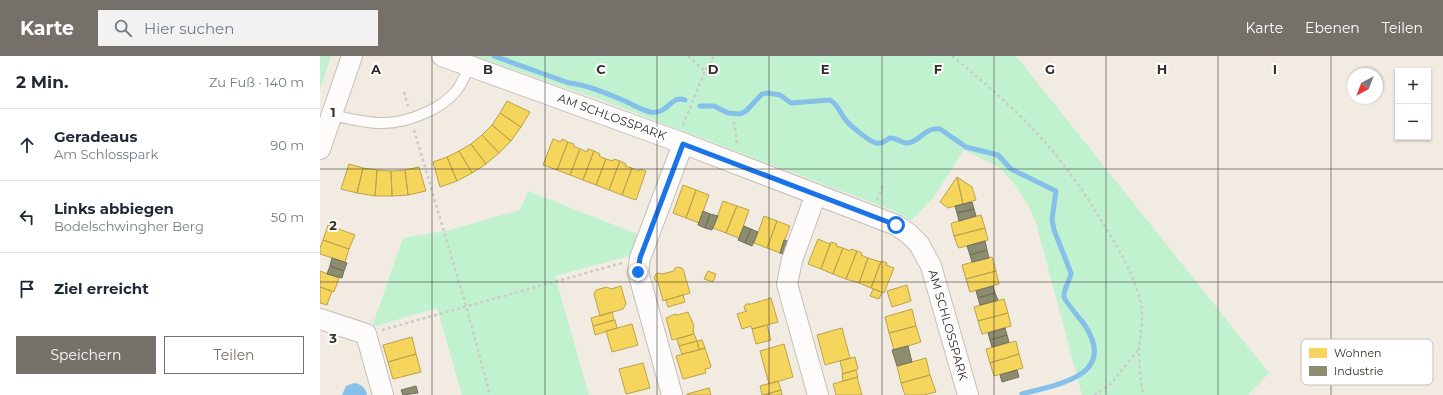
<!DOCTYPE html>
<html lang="de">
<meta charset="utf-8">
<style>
body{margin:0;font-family:Montserrat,sans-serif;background:#f2f2f3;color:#1f2937}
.controls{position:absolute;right:12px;top:12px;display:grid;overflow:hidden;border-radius:0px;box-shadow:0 1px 3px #0004}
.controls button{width:36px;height:36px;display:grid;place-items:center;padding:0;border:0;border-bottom:1px solid #e0e1e3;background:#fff;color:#1f2937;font:20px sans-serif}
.compass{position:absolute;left:1027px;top:12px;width:36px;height:36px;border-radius:50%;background:#fff;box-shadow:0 1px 3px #0004;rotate:222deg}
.stop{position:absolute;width:12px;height:12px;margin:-9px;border:3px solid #1a73e8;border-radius:50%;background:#fff}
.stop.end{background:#1a73e8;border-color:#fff;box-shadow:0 1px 4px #0008}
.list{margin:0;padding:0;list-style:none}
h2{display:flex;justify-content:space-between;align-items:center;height:52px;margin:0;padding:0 16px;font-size:17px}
h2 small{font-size:13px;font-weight:400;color:#747a83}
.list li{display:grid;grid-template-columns:26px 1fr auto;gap:12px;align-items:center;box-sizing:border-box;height:72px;padding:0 16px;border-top:1px solid #e0e1e3}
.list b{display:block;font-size:15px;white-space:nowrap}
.list p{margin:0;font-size:13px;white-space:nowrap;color:#747a83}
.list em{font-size:13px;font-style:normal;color:#747a83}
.actions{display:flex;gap:8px;padding:12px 16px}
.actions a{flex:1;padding:9px 0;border:1px solid #757069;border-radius:0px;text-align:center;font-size:14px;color:#757069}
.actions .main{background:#757069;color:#fff}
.icon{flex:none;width:22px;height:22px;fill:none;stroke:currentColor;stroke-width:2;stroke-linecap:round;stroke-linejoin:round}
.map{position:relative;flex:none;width:1123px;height:339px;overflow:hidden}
header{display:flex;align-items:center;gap:24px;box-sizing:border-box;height:56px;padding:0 20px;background:#757069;color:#fff}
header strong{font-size:19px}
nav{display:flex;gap:22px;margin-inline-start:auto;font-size:14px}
.search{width:280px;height:36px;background:#f2f2f3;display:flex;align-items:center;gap:10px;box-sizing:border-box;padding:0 14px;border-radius:0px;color:#747a83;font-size:15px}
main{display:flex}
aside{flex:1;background:#fff}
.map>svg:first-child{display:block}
.green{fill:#c1f2cf}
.water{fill:#85c0ea}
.homes{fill:#f6d55c;stroke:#bba34c}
.industry{fill:#8c8c6e;stroke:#717059}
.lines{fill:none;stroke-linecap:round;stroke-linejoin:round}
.stream{stroke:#85c0ea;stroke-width:5}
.service-casing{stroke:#c4c0b9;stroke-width:12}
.minor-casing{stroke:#c4c0b9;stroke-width:22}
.path{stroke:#cdcbc8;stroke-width:2.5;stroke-dasharray:3 3;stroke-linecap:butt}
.service{stroke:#fdfcfb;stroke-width:10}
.minor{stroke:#fdfcfb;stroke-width:20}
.route{stroke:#1a73e8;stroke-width:5}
.grid{fill:none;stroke:#322e28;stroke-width:1;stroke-opacity:0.55}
.labels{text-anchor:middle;stroke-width:4;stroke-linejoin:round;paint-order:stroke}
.street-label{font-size:12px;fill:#322e28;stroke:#fff}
.key{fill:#fff;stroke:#c2c0be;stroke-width:1}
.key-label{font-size:11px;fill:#322e28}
.grid-label{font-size:13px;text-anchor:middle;font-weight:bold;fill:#322e28;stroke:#fff;stroke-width:4;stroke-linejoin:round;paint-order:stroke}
</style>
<header>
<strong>Karte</strong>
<div class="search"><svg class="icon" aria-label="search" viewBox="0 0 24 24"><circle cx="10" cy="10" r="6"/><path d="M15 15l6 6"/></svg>Hier suchen</div>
<nav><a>Karte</a><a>Ebenen</a><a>Teilen</a></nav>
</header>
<main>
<aside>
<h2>2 Min.<small>Zu Fuß · 140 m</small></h2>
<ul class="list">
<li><svg class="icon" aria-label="ahead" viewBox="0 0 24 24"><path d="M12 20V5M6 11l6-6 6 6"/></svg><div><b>Geradeaus</b><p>Am Schlosspark</p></div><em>90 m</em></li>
<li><svg class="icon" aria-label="left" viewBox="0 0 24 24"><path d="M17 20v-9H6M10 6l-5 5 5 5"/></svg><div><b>Links abbiegen</b><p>Bodelschwingher Berg</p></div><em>50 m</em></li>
<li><svg class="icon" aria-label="arrive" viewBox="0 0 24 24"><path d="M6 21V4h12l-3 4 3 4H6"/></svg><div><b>Ziel erreicht</b></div></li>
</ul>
<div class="actions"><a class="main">Speichern</a><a>Teilen</a></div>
</aside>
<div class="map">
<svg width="1123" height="339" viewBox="0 0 1123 339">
<rect width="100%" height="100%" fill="#f1ebe2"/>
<path class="green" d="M0,0H11L0,33Z
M155,0H696L949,317L928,339H762L716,167L707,147L695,129L679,111L644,94L613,142L591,165L584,160L569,153L284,45Z
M208,135L322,180L313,197L309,200L235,220L269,339H142L117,252L52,271L83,182L130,174L200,154Z"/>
<path class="water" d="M34,327C41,328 46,332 47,339H22L26,330Z"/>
<path class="homes" d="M187,45L210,56L201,71L180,57Z
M180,57L201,71L191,85L172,69Z
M172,69L191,85L179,97L162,79Z
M162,79L179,97L166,108L151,88Z
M233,83L241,86L242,83L248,86L237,114L223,109Z
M248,86L254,88L253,90L260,93L250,119L237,114Z
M151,88L166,108L152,117L139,95Z
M260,93L267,96L268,93L274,95L263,124L250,119Z
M139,95L152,117L137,125L127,101Z
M274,95L280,98L279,100L286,103L276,129L263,124Z
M127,101L137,125L120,131L113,106Z
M286,103L293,105L294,103L300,105L289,134L276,129Z
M300,105L306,108L305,110L312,112L302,139L289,134Z
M29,108L43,112L37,137L21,133Z
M99,111L106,135L88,139L85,114Z
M43,112L57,114L55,140L37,137Z
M312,112L319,115L320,113L326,115L316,144L302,139Z
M57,114L71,115L72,140H55Z
M85,114L88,139L72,140L71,115Z
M637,121L643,148L628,152L620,146Z
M637,121L652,131L656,144L643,148Z
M363,129L376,134L366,162L353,157Z
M376,134L389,139L379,167L366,162Z
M403,145L417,150L406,177L393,172Z
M417,150L429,154L419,182L406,177Z
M661,159L665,172L634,180L631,168L632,167Z
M444,160L457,165L447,192L434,187Z
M457,165L470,170L460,197L447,192Z
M8,169L35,179L29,193L3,184Z
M665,172L668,184L639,192L638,191L634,180Z
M498,183L510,188L501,213L488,208Z
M3,184L29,193L25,206L0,198V192Z
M511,186L517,188L516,190L523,192L513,218L501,213Z
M523,192L530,195L531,193L537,195L526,223L513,218Z
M537,195L542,197L541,199L548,202L539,227L526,223Z
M672,201L676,215L646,223L642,209Z
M548,202L561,206L551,232L539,227Z
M561,205L567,207L566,209L574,212L564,237L551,232Z
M359,211L363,213L370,237L343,245L338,226L335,224L334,221L336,218L339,217L342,218L354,215L355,212Z
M0,215L19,222L14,236L0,231Z
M388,215L396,218L393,226L384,223Z
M676,215L679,228L650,236L646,223Z
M587,229L591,245L572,251L567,235Z
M301,230L306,248L303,253L280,260L274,238L276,234L287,231L291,233Z
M0,231L12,235L7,249L0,247Z
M553,233L562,236L559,243L550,240Z
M363,239L365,246L348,251L346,244Z
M451,242L458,266L432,273L431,270L422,273L417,258L427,255L425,254L424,251L426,248H431Z
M684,243L688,257L658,265L654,251Z
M592,253L596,270L569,277L565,261Z
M292,256L294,264L273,270L271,262Z
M368,256L374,270L373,273L374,278L352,284L346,262L355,258L358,259Z
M688,257L691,270L662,278L658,265Z
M295,264L297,272L275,279L273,270Z
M312,268L318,289L292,296L286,275Z
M447,269L451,284L436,288L432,273Z
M596,270L601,286L574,294L569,277Z
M522,272L530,302L505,309L497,279Z
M374,278L377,285L359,290L357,283Z
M92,281L96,298L68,306L63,289Z
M382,284L385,292L379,294L377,285Z
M377,285L379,294L362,298L359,290Z
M696,285L699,298L670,307L666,293Z
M464,288L473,321L449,328L440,295Z
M385,292L391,310L390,312L385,313L386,317L363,323L356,300Z
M96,298L101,316L73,323L68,306Z
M699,298L703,312L674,320L670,307Z
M535,301L538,313L523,318L520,305Z
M606,302L610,319L581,327L577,310Z
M323,307L330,332L306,338L299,313Z
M536,314L538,321L523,325L522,318Z
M610,319L616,336L604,339H585L581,327Z
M537,321L542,339H516L513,328Z
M458,325L461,334L442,339L440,330Z
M389,332L391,339H367V338Z
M461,334L462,339H445Z"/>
<path class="industry" d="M652,146L654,153L637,157L635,150Z
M654,153L656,160L639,165L637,157Z
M383,155L390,158L385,172L378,169Z
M390,158L398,160L392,174L385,172Z
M424,170L431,173L425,187L418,184Z
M431,173L438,176L432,190L425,187Z
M464,184L470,186L465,199L460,197Z
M665,185L667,194L650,199L647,190Z
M667,194L669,202L652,206L650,199Z
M12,202L27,207L24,215L10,210Z
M10,210L24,215L22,222L7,218Z
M673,230L675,237L658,242L656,235Z
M675,237L678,244L660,249L658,242Z
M685,272L687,279L670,284L668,277Z
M687,279L689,286L672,291L670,284Z
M588,290L592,306L577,310L572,294Z
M697,314L699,321L682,326L680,319Z
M96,330L98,337L83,339L81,334Z"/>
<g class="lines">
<path class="stream" d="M174,0L249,27C268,29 288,38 305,45C313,49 322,54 330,56C349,59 351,38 365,44
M380,50H394L408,57L420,58L426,55L442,38L448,37L460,39L471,47L510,44C517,47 520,57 525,63C529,69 550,86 556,87C563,89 565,84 570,82C576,81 582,88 588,87C601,85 604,71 620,73L646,91L678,99L691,113L736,135L732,163L734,174L751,217C750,225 743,234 744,241C745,245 760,263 764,268C799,320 738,328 702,338V339"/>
<defs>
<path id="service" d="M12,59C48,67 70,73 105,57C117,52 128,45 137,34C142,27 146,17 150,10"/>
<path id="minor" d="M122,0L357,85L576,169L589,178L599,188L611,210L648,339
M0,93L32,0
M496,138L472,204L467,228L498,339
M0,263L46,278L63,339
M352,339L318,216L320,202L363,88"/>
</defs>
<use href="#service" class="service-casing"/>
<use href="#minor" class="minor-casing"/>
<path class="path" d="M368,0L385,15
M632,0C659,22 685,44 709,69C737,97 760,130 781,164C797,190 814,217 821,248C824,263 820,279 819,294C819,308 821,324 823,339
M84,36L88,50
M414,66L417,88
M363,69L385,15L394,0
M94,74L146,250L170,339
M557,144L563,129
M62,274L302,207
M774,339L790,329L818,294"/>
<use href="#service" class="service"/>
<use href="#minor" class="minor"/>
</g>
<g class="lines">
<path class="route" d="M318,216L320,202L363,88L576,169"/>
</g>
<path class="grid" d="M112,0V339M225,0V339M337,0V339M449,0V339M562,0V339M674,0V339M786,0V339M898,0V339M1011,0V339M0,113H1123M0,226H1123"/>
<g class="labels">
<g class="street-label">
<text transform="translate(292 61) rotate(20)" y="4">AM SCHLOSSPARK</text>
<text transform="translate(628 269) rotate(74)" y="4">AM SCHLOSSPARK</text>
</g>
</g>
<rect x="981" y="283" width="132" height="46" rx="6" class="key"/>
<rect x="989" y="292" width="18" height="10" fill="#f6d55c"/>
<rect x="989" y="310" width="18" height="10" fill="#8c8c6e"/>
<g class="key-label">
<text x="1014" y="301">Wohnen</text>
<text x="1014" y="319">Industrie</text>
</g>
<g class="grid-label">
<text x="56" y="18">A</text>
<text x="168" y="18">B</text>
<text x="281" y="18">C</text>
<text x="393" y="18">D</text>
<text x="505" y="18">E</text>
<text x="618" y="18">F</text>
<text x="730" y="18">G</text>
<text x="842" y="18">H</text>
<text x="955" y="18">I</text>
<text x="13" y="61">1</text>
<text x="13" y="174">2</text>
<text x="13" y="287">3</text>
</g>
</svg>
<div class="controls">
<button>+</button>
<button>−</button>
</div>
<svg class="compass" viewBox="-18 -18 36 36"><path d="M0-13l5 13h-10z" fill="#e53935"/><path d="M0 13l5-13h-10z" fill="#747a83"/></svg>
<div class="stop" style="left:576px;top:169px"></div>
<div class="stop end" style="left:318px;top:216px"></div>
</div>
</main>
